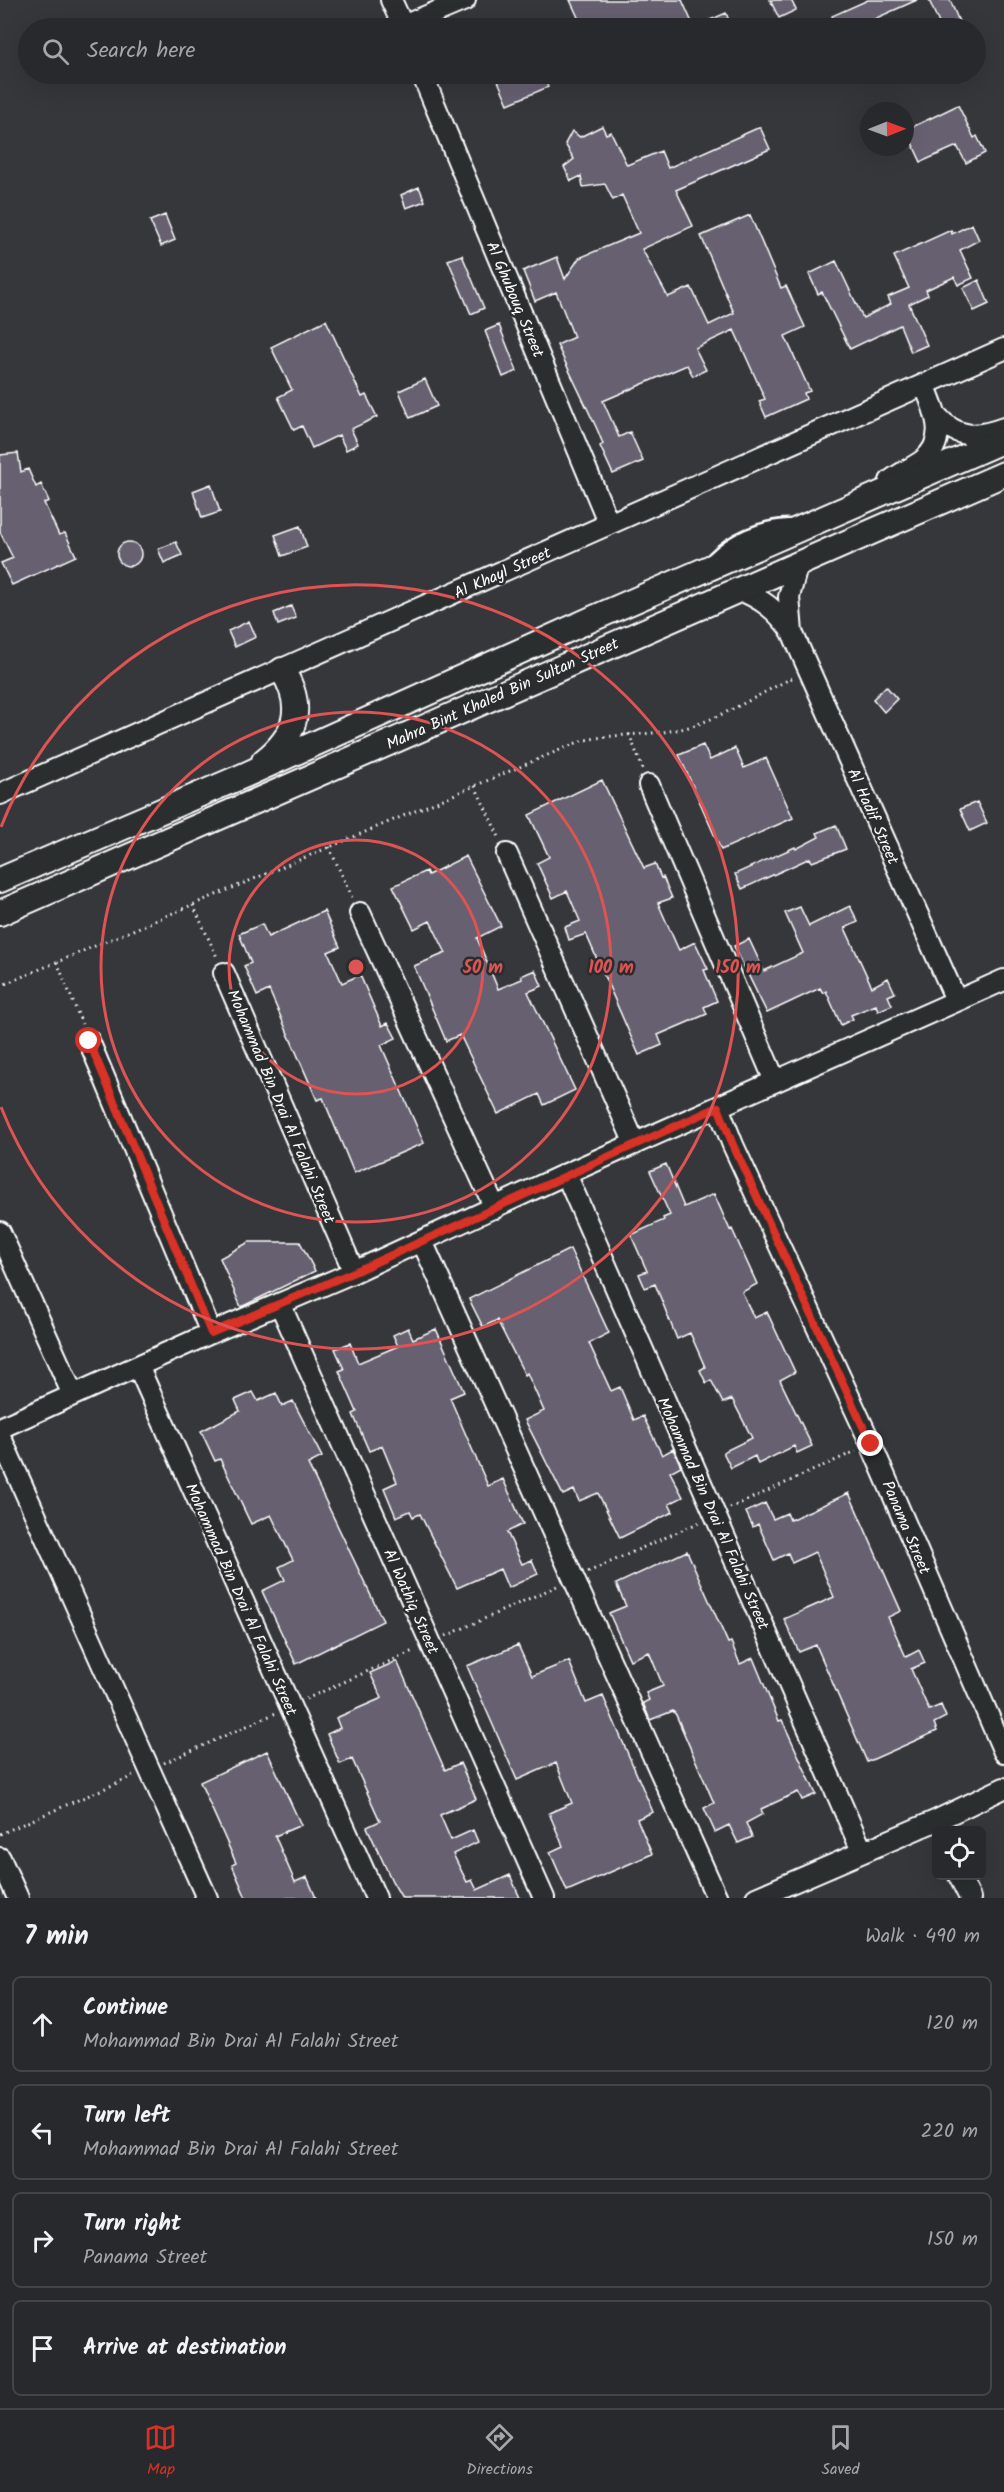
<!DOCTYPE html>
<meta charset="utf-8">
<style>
body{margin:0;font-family:Kalam,sans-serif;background:#303134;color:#f1f3f6}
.controls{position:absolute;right:18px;bottom:18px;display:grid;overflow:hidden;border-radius:9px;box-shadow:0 6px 24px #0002}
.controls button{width:54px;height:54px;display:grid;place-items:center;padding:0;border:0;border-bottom:2px solid #444548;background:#28292c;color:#f1f3f6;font:30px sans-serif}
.compass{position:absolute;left:860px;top:102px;width:54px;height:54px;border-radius:50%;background:#28292c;box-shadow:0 6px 24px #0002;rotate:89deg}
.stop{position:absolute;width:18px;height:18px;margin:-14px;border:4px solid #d93025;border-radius:50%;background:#fff}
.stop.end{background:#d93025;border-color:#fff;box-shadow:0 2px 6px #0008}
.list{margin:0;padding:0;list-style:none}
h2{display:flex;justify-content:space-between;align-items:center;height:78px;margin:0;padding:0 24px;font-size:26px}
h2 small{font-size:20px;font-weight:400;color:#a5a6a9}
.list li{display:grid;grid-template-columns:39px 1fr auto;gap:18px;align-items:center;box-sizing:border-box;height:96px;margin:0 12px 12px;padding:0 12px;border:2px solid #444548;border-radius:9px}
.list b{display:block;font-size:22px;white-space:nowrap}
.list p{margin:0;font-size:20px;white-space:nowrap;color:#a5a6a9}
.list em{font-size:20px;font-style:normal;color:#a5a6a9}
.icon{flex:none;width:33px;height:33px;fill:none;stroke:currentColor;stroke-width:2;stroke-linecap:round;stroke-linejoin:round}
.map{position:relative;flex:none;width:1004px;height:1898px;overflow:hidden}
.search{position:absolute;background:#28292c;box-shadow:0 6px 24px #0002;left:18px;right:18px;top:18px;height:66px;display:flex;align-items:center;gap:15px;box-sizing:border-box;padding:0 21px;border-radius:33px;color:#a5a6a9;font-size:22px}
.sheet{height:510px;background:#28292c}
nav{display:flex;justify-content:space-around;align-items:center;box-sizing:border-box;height:84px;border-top:2px solid #444548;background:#28292c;font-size:16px;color:#a5a6a9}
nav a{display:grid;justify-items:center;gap:3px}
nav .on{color:#d93025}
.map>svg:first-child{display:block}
.building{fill:#666071;stroke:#fff;stroke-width:1.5}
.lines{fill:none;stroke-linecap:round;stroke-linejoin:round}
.service-casing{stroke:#fff;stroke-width:15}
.minor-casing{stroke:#fff;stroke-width:24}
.tertiary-casing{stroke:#fff;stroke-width:28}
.path{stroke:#fff;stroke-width:3;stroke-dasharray:1.5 4.5;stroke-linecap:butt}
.service{stroke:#2a2d2e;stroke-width:10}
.minor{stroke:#2a2d2e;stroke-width:20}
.tertiary{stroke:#2a2d2e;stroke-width:24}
.route{stroke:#d93025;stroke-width:8}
.ring{fill:none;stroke:#de5353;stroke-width:3}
.labels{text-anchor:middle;stroke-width:5;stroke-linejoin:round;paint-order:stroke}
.street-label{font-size:16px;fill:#fff;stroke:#2a2d2e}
.centre{fill:#de5353;stroke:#2a2d2e;stroke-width:3}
.ring-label{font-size:18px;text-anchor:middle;font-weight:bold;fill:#de5353;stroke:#2a2d2e;stroke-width:5;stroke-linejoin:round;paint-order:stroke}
</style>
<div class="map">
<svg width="1004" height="1898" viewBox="0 0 1004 1898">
<rect width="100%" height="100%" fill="#36373b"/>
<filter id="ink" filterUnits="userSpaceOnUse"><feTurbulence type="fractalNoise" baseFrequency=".0167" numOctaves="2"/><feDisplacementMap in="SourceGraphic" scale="12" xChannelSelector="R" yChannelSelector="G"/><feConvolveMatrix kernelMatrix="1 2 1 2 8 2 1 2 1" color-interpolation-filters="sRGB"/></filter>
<g filter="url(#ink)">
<path class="building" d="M570,0H682L694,27L726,13L732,28H583Z
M770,0H791L796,10L779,18Z
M868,0H917L854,28H838L832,16Z
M929,0H950L960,24L949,28H941Z
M495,74H542L548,87L508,104Z
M958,105L974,138L977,136L985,153L966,163L957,146L921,162L906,130Z
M602,126L606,134L611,132L627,165L661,151L668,168L760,127L770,149L676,190L693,226L642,249L668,297L691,287L709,325L734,313L701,236L750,215L781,288L786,286L805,327L785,336L810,391L804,393L806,399L766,417L759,401L765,399L734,330L695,348L706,370L693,376L687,365L603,401L619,437L630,432L643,461L613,474L600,446L603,444L597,429L557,345L574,337L556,292L535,301L523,271L557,257L565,279L579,258L639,233L622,195L613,200L605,184L583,187L581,176L571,181L564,167L574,159L565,144L572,131L580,137Z
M419,187L425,201L406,208L401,195Z
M165,215L175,240L161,246L150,221Z
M972,224L979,240L960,250L973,278L958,285L954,277L926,290L928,295L909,304L927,345L911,352L900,325L850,349L822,292L818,294L809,274L836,261L863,318L891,304L888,297L909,288L894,256L951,230L952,234Z
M462,255L484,308L471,314L448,260Z
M979,280L989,304L974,311L963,288Z
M326,320L362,397L366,395L377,417L351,429L358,444L346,450L339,435L312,448L302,426L294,430L278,397L292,390L271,347Z
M499,325L517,371L503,377L485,331Z
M425,379L437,406L410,418L399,391Z
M18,453L21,472L28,469L36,487L41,484L49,501L44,503L59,535L65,533L76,556L12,585L1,563L13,558L0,532V455Z
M211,484L220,512L202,518L193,491Z
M300,526L307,547L282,556L275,535Z
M117 554a12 12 0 1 1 24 0a12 12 0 1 1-24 0Z
M176,542L182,555L164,563L158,549Z
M291,606L296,618L278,625L274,613Z
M249,621L256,637L235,647L228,631Z
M886,686L897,699L884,712L873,699Z
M703,745L710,760L735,748L744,768L766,758L793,818L721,850L679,755Z
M602,780L644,868L655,864L661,878L663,877L672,898L658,903L677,946L679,950L695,942L708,969L704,970L717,1001L704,1007L707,1014L658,1035L662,1045L639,1055L586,934L569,940L565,927L580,921L567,891L553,898L537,863L549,857L529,815Z
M977,802L987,823L970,831L960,809Z
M836,825L846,849L812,862L810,858L742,889L735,874L795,847L796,849L819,837L817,833Z
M466,856L501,926L477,938L498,989L522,979L521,976L535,970L542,986L528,992L575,1090L544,1105L539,1094L498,1114L460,1035L446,1041L414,966L446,953L430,921L414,929L393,886L426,871L428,875Z
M850,906L858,922L845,928L872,987L888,978L895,993L888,996L892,1005L878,1011L876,1005L851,1015L853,1019L841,1025L826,991L823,993L820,988L767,1013L734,946L749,939L764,971L803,953L785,913L800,907L809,926Z
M324,911L340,947L328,952L342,983L360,975L382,1026L388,1023L396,1038L381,1045L424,1143L354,1173L323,1098L317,1100L269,990L257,996L244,966L251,963L239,934L262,924L268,937Z
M666,1164L684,1207L714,1194L730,1230L732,1229L757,1284L742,1292L754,1318L767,1312L795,1372L780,1380L812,1446L797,1453L794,1446L758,1464L755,1456L731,1468L723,1452L752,1438L732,1399L723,1403L711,1380L706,1383L700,1370L705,1367L690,1333L677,1339L655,1284L645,1288L639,1274L647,1271L631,1235L664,1220L663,1218L670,1215L650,1171Z
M249,1242H300L315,1271L241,1307L220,1258Z
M570,1249L609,1333L589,1343L611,1391L620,1387L634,1420L643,1416L662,1455L673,1449L681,1466L670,1472L683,1497L669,1504L673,1512L620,1538L598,1493L579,1501L574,1490L563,1495L525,1420L544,1411L527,1373L525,1375L497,1320L483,1327L469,1299Z
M408,1328L413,1339L436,1329L464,1392L450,1398L488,1486L503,1479L523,1524L507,1532L522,1564L532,1560L538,1574L508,1588L500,1569L457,1588L420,1514L413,1517L410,1511L396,1517L384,1488L397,1482L382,1446L369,1451L353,1414L357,1412L339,1371L344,1369L335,1349L350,1343L358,1363L398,1346L393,1335Z
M253,1392L258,1401L276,1393L282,1406L293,1401L322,1457L308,1464L383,1621L296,1664L262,1591L285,1580L279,1567L293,1560L271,1515L251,1524L220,1459L215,1461L201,1431L240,1411L235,1400Z
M849,1493L901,1611L888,1617L906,1657L919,1650L925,1663L911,1669L929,1710L941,1705L946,1717L934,1723L937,1731L867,1762L816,1645L799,1652L784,1619L834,1597L815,1552L792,1563L788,1553L774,1560L758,1524L753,1527L746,1512L765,1503L773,1519L787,1513L790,1520Z
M687,1551L728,1643L731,1642L740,1664L753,1658L779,1721L782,1720L816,1794L802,1800L798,1792L761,1809L763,1814L746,1823L752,1837L738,1843L729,1825L715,1832L704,1808L714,1803L676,1715L673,1711L650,1720L643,1703L649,1700L646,1693L663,1686L649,1652L630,1660L609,1613L626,1606L616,1584Z
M518,1645L532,1676L569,1661L586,1703L603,1696L653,1812L637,1819L652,1854L567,1891L550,1852L563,1846L549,1813L572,1803L556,1763L517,1780L467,1666Z
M397,1661L445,1770L460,1763L476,1799L440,1815L451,1840L473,1830L478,1842L453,1854L467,1882L472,1880L477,1890L510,1875L520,1898H402L392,1881L367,1827L380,1821L352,1759L340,1764L327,1734L340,1728L336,1718L382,1698L370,1673Z
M267,1751L301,1825L275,1836L295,1882L307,1877L316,1898H246L232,1865L236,1863L200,1782Z"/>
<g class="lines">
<defs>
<path id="service" d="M713,558C732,539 761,526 788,525"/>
<path id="minor" d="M391,0L404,28
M403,26L465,0
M422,74L609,524
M937,416C957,439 977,438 1004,428
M890,481C900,473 912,468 922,461C950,440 934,409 924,384
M737,589C761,598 777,610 792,632L956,1000
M792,632L789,597L798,563
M649,785L775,1081
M0,794L1004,349
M507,854L635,1144
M360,913L495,1208
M224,973L354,1272
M89,1041L211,1333
M718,1107L733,1145L871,1444L1004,1752
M566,1174L862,1851
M0,1232L73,1395
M422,1241L717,1898
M280,1304L544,1898
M138,1366L376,1898
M0,1428L211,1333L354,1272L566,1174L1004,980
M0,1436L207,1898
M0,1858L18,1898
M959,1876L970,1898
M756,1898L935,1821L1004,1788"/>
<path id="tertiary" d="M264,761C297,735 305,706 282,670
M0,880L245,775L594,618L1004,440
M0,913L1004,474"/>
</defs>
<use href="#service" class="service-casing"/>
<use href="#minor" class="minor-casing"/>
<use href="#tertiary" class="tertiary-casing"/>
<path class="path" d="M629,734L643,769
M475,786L500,839
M329,847L352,897
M193,905L217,957
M57,962L82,1024
M0,986L581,741C614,733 648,736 681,729C717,721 761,693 794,677
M730,1508L856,1451
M588,1572L700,1522
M446,1636L557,1586
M306,1699L415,1650
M164,1763L276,1713
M0,1834L133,1776"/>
<use href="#service" class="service"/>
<use href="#minor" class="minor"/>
<use href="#tertiary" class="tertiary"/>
</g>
</g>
<g class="lines" filter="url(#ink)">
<path class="route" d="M89,1041L211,1333L354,1272L718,1107L733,1145L871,1444"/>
</g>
<g class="ring">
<circle cx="356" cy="967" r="127"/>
<circle cx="356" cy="967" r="255"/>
<path d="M1 827A382 382 0 1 1 1 1107"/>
</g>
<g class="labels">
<g class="street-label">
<text transform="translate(516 299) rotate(67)" y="6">Al Ghubouq Street</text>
<text transform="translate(502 572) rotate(-24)" y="6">Al Khayl Street</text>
<text transform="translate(502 693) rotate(-24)" y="6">Mahra Bint Khaled Bin Sultan Street</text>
<text transform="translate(874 816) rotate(66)" y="6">Al Hadif Street</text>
<text transform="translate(282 1106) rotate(67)" y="6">Mohammad Bin Drai Al Falahi Street</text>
<text transform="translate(714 1513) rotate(66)" y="6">Mohammad Bin Drai Al Falahi Street</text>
<text transform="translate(907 1527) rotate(67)" y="6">Panama Street</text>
<text transform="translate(242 1599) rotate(66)" y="6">Mohammad Bin Drai Al Falahi Street</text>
<text transform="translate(412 1601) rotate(66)" y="6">Al Wathiq Street</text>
</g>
</g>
<circle cx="356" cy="967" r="9" class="centre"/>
<g class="ring-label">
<text x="483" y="973">50 m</text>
<text x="611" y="973">100 m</text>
<text x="738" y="973">150 m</text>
</g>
</svg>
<div class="controls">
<button><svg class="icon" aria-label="locate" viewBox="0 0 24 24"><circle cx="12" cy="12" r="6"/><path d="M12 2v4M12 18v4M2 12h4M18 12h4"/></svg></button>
</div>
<svg class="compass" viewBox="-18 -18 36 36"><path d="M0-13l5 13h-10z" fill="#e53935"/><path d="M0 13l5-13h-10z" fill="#a5a6a9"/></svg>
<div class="stop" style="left:89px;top:1041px"></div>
<div class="stop end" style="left:871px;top:1444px"></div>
<div class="search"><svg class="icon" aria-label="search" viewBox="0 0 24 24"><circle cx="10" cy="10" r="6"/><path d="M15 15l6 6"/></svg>Search here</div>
</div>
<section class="sheet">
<h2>7 min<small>Walk · 490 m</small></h2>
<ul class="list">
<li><svg class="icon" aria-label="ahead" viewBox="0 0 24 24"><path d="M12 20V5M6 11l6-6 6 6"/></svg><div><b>Continue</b><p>Mohammad Bin Drai Al Falahi Street</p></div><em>120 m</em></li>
<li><svg class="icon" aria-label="left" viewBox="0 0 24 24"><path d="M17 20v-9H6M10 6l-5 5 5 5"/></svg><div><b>Turn left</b><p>Mohammad Bin Drai Al Falahi Street</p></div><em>220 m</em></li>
<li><svg class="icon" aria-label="right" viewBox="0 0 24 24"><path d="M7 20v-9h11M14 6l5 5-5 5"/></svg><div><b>Turn right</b><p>Panama Street</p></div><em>150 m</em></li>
<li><svg class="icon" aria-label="arrive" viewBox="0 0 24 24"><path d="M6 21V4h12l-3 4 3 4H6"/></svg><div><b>Arrive at destination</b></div></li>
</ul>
</section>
<nav>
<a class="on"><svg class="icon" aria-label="map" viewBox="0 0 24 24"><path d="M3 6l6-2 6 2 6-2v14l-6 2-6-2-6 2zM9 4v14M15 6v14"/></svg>Map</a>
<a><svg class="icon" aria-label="directions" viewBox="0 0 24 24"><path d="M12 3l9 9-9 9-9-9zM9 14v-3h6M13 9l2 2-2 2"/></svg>Directions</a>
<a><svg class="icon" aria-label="saved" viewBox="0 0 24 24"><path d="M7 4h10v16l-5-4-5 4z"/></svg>Saved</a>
</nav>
